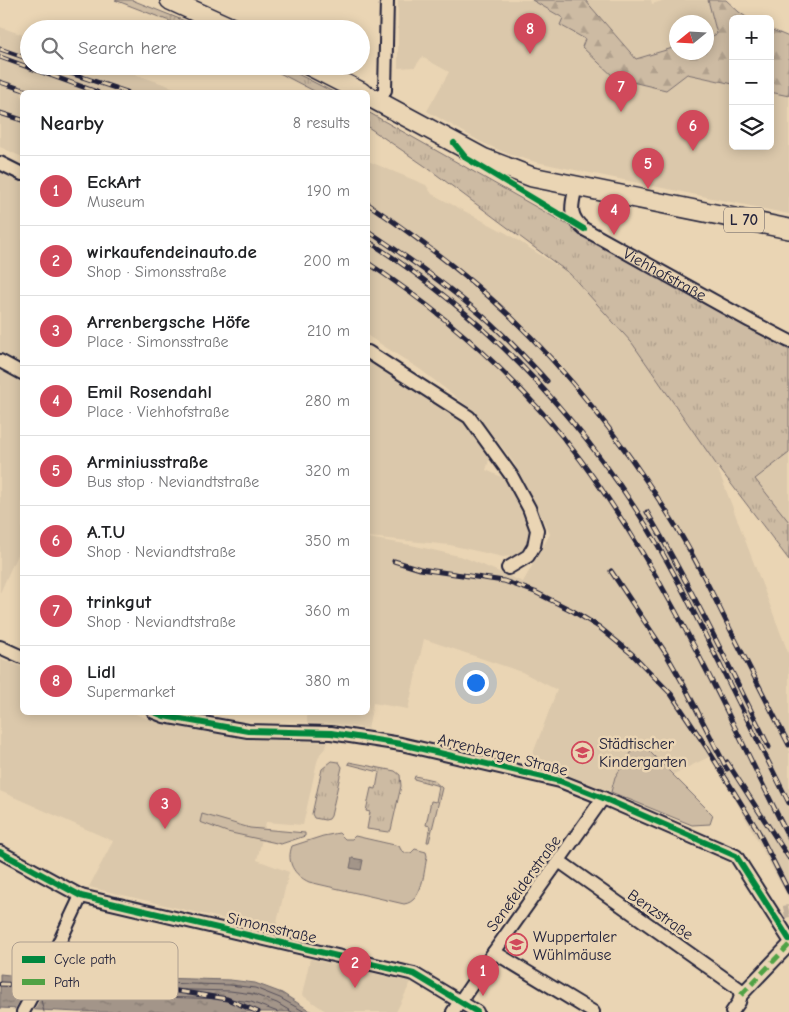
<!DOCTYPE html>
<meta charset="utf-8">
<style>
body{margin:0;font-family:"Comic Neue",sans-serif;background:#f6f6f6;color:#202124}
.controls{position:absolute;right:15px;top:15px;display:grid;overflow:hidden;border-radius:8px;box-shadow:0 2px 12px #0003}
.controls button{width:45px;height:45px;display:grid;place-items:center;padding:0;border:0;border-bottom:1px solid #e0e0e0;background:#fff;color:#202124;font:25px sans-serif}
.compass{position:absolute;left:669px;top:15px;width:45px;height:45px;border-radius:50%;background:#fff;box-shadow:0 2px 12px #0003;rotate:252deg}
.you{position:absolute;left:475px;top:682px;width:18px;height:18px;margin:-12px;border:4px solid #fff;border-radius:50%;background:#1a73e8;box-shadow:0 0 0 8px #1a73e833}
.badge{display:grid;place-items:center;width:32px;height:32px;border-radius:50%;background:#d1495b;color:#fff;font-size:16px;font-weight:700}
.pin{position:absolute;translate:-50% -41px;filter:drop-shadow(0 1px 2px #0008)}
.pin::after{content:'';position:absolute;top:26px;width:18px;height:15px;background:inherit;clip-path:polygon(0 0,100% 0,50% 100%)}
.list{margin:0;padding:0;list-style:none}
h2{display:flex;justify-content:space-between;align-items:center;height:65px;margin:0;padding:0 20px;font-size:21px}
h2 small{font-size:16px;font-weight:400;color:#757577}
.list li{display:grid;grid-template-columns:32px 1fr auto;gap:15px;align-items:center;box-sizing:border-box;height:70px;padding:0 20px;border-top:1px solid #e0e0e0}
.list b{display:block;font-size:19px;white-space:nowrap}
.list p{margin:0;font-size:16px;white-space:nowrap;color:#757577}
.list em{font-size:16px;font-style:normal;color:#757577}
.icon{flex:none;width:28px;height:28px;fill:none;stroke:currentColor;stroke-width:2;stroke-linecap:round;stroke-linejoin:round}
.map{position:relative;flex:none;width:789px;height:1012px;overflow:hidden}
.search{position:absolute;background:#fff;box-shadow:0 2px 12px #0003;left:20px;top:20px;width:350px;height:55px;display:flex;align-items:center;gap:12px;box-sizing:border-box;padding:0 18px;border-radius:28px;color:#757577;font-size:19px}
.panel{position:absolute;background:#fff;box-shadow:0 2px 12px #0003;left:20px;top:90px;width:350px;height:625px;border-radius:8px}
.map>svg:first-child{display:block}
.built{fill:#dbc8ab}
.grass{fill:url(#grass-tufts);stroke:#786e6f}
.forest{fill:url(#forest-firs);stroke:#786e6f}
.park{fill:#cdbba3;stroke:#786e6f}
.water{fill:url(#water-ripples);stroke:#6f676a}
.pier{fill:#ead5b4}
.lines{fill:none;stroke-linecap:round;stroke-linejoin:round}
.shore{stroke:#56505a;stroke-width:1}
.street-tunnel{stroke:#c2b19c;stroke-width:12;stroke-dasharray:12 6;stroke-linecap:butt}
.street-casing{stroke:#22223b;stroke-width:16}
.primary-casing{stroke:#22223b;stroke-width:22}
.street{stroke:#ead5b4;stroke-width:12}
.primary{stroke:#ead5b4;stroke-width:19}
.rail-casing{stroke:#22223b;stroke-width:5}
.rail{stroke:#ead5b4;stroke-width:3;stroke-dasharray:9;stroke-linecap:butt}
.quiet{stroke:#50a245;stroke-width:5;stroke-dasharray:10 5;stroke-linecap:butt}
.cycleway-casing{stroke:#ead5b4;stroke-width:9}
.cycleway{stroke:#00873e;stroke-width:6}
.labels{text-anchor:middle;stroke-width:5;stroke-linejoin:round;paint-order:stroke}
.shield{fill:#ead5b4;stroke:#5e585f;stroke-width:1}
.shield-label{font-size:15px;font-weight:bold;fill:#22223b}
.street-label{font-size:16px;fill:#22223b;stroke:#ead5b4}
.poi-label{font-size:16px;fill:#22223b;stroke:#ead5b4;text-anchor:start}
.key{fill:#ead5b4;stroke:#ae9f90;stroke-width:1}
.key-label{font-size:14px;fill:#22223b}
</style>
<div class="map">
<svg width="789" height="1012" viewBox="0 0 789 1012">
<defs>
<pattern id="grass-tufts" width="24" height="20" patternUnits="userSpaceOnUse" patternTransform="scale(1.25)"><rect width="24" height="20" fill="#cdbba3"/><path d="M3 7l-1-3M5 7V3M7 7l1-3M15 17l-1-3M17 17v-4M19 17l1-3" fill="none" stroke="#b0a08d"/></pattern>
<pattern id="forest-firs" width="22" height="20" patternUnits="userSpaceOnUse" patternTransform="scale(1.25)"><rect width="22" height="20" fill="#cdbba3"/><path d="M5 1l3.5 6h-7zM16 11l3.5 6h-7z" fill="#b0a08d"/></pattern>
<pattern id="water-ripples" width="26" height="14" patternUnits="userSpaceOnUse" patternTransform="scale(1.25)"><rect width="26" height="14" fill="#a39589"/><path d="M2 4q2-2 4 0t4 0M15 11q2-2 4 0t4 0" fill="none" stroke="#847971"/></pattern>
</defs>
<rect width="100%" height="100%" fill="#ead5b4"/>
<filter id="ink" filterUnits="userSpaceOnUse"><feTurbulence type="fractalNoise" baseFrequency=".02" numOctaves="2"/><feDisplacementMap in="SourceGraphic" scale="10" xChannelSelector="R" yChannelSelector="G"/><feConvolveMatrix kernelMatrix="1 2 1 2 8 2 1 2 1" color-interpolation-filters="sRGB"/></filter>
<g filter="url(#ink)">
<path class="built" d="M398,0H532L564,19L560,25L586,39L582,47L686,74L733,84V146H770V92L789,96V214L536,162L508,154L481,142L427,111L449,72L422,57L415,67L398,68Z
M585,0H651L652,4L665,0H708L718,34L707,38L706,22H676V47L636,59Z
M0,27L29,37V66H112L186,92H22V157L0,147Z
M368,161L426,185L432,194L506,233L570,274L632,343L716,464L789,655V899L736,801L700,728L713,755L674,774L639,741L615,777L611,792L560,772L529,764L557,690L522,672L424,639L408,709L373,703L368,729L334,724L307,723V713L368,712V538L411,545L463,557L523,582L550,534L514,463L474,411L421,370L368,336Z
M0,172L22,183V549L20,548L0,593Z
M368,362L464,420L486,449L490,457L486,470L506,479L528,522L530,528L529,538L527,544L522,550L513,556L503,557L450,545L368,537Z
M789,453V522L755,479Z
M0,658L22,667V712L133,713L162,724L248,739L328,742L326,747L320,754L317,762L303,825L266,822L257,860L289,872L275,931L89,887L113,841L0,791Z
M310,959L411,982L396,1012H327L302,995Z"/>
<path class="grass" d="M115,0H132L205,29H190Z
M266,66H282L333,92H316Z
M368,112L789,350V453L755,479L789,522V560L716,464L632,343L570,274L425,166L368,127Z
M332,761L339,762L342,767L331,816L329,819L325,820L314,818L312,814L322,769Z
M349,762L395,771L400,775L401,786L391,830L388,832L367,829L370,812L366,811L371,788L376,789L379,772L348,764Z
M415,776L433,780L442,788L429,842H427L430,826L426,825L431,801L436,802L439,786L414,779Z"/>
<path class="forest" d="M532,0H585L636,59L676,47V52H706L707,38L717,34L708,0H726L739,12L749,19H733V84L687,74L666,90L615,78L582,47L585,39L560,25L563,18Z
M770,29L789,37V96L770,92Z"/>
<path class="park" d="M639,741L713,815L710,824L692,825L611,792L615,777Z
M202,814L250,828L305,833V836L281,844L227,832L200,822Z
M339,833L345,839H352L355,836L399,846L401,850L406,853H411L415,849L426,852L427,856C424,870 423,902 404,904L309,882C294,875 286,862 292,846L323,836Z"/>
<path class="water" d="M352,858L363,860L361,870L350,868Z
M0,974L58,980L120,977L230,980L255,983L282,993L312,1012H78L0,1008Z"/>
<path class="pier" d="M34,976L52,977L33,1012L14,1011Z"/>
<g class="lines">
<path class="shore" d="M47,984L120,982L230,985L255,988L280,998L305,1012
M44,990L120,988L230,991L253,994L277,1003L292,1012
M44,1012L41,1000L43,997L120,996L229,999L251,1002L278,1012"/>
<path class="street-tunnel" d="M784,912L789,911"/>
<defs>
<g id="street">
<path d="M379,101L385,90L387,0"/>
<path d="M0,163L22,174"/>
<path id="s1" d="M576,186C572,205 567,215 584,229L750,321L789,341"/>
<path d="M368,352L469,417L511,475L529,508L537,530L534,546L528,556L508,568"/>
<path d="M0,361L22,373"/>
<path d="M0,647L22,657"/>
<path d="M154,712L164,716L248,731L331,733L401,744L560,781L603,798L736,856L789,939"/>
<path d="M0,852L81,896L414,974L477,1012"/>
<path d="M559,861L738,988L741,995"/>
<path d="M494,952L593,1012"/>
<path d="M23,1012L49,964L81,896"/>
<path d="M453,1012L494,952L603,798"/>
<path d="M732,1012L739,1002L741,995L789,945"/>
</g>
<path id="primary" d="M170,0L234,29
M310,66L361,92
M368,96L483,158L532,177L789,229"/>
</defs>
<use href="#street" class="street-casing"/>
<use href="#primary" class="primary-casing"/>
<use href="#street" class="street"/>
<use href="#primary" class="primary"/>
<defs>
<path id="rail" d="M0,49L29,59
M0,57L97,92
M49,66L127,92
M0,82L30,92
M0,113L22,120
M368,204C418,238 466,274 510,316C575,379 631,453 678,530C697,561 713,595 729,627C749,666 769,706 789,745
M368,231C404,255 440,280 473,308C500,330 524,356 547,381
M368,241C477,311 565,400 635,508C669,560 696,616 723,671C745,715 767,759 789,803
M368,263C448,316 522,382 580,459C665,573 726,711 789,838
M647,512C692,589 730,668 769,747
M394,561L420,569L504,581L535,592L573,611L599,627L632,654L671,694L707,748L760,834
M611,571L665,652L685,687L727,769
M727,762L789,858
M757,829L789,892
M0,984L171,990L227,999L258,1012"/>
</defs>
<use href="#rail" class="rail-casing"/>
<use href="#rail" class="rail"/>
<path class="quiet" d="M741,995L789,945"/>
<defs>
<path id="cycleway" d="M454,143L466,158L584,229
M154,712L164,716L248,731L331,733L401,744L560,781L603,798L736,856L789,939
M0,852L81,896L414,974L477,1012"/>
</defs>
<use href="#cycleway" class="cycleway-casing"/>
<use href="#cycleway" class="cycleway"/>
</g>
</g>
<defs>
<symbol id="school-ring" viewBox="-11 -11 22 22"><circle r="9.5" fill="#ead5b4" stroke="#d1495b" stroke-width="1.5"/><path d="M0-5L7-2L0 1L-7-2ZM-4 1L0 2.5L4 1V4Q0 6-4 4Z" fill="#d1495b"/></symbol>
</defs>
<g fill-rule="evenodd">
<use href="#school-ring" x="570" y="740" width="25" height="25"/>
<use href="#school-ring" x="504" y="932" width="25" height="25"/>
</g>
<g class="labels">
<rect class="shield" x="724" y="207.5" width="40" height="25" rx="4"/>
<g class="shield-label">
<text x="744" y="225">L 70</text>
</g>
<g class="street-label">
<text dy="6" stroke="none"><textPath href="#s1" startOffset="140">Viehhofstraße</textPath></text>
<text transform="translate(503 754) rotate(14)" y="6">Arrenberger Straße</text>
<text transform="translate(523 883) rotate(-54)" y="6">Senefelderstraße</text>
<text transform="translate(661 914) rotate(35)" y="6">Benzstraße</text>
<text transform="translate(272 927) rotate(13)" y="6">Simonsstraße</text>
</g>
<g class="poi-label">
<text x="599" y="749">Städtischer<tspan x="599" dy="18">Kindergarten</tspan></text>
<text x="533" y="942">Wuppertaler<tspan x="533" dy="18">Wühlmäuse</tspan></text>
</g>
</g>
<rect x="12" y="942" width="166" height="58" rx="8" class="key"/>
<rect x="22" y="956" width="23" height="7" fill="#00873e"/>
<rect x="22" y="979" width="23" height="6" fill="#50a245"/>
<g class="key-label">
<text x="54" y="964">Cycle path</text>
<text x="54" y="987">Path</text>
</g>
</svg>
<div class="controls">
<button>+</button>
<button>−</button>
<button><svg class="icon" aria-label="layers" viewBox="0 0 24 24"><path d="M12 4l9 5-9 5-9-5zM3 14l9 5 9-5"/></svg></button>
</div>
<svg class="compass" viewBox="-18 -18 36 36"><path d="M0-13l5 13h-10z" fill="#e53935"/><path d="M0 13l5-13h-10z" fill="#757577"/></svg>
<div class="you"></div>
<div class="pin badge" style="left:483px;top:996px">1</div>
<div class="pin badge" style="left:355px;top:988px">2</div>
<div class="pin badge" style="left:165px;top:829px">3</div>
<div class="pin badge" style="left:614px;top:235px">4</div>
<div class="pin badge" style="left:648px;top:189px">5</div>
<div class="pin badge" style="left:693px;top:151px">6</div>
<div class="pin badge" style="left:621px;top:112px">7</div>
<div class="pin badge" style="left:530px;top:54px">8</div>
<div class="search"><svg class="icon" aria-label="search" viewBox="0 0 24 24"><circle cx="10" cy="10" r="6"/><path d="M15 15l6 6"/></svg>Search here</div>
<section class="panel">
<h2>Nearby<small>8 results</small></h2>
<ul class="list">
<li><span class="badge">1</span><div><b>EckArt</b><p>Museum</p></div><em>190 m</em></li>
<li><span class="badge">2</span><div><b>wirkaufendeinauto.de</b><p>Shop · Simonsstraße</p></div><em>200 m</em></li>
<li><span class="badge">3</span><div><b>Arrenbergsche Höfe</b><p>Place · Simonsstraße</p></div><em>210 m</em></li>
<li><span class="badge">4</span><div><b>Emil Rosendahl</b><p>Place · Viehhofstraße</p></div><em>280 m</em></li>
<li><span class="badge">5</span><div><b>Arminiusstraße</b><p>Bus stop · Neviandtstraße</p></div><em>320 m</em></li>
<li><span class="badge">6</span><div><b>A.T.U</b><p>Shop · Neviandtstraße</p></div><em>350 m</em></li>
<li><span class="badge">7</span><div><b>trinkgut</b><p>Shop · Neviandtstraße</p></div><em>360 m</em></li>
<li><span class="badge">8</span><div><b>Lidl</b><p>Supermarket</p></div><em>380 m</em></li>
</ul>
</section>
</div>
